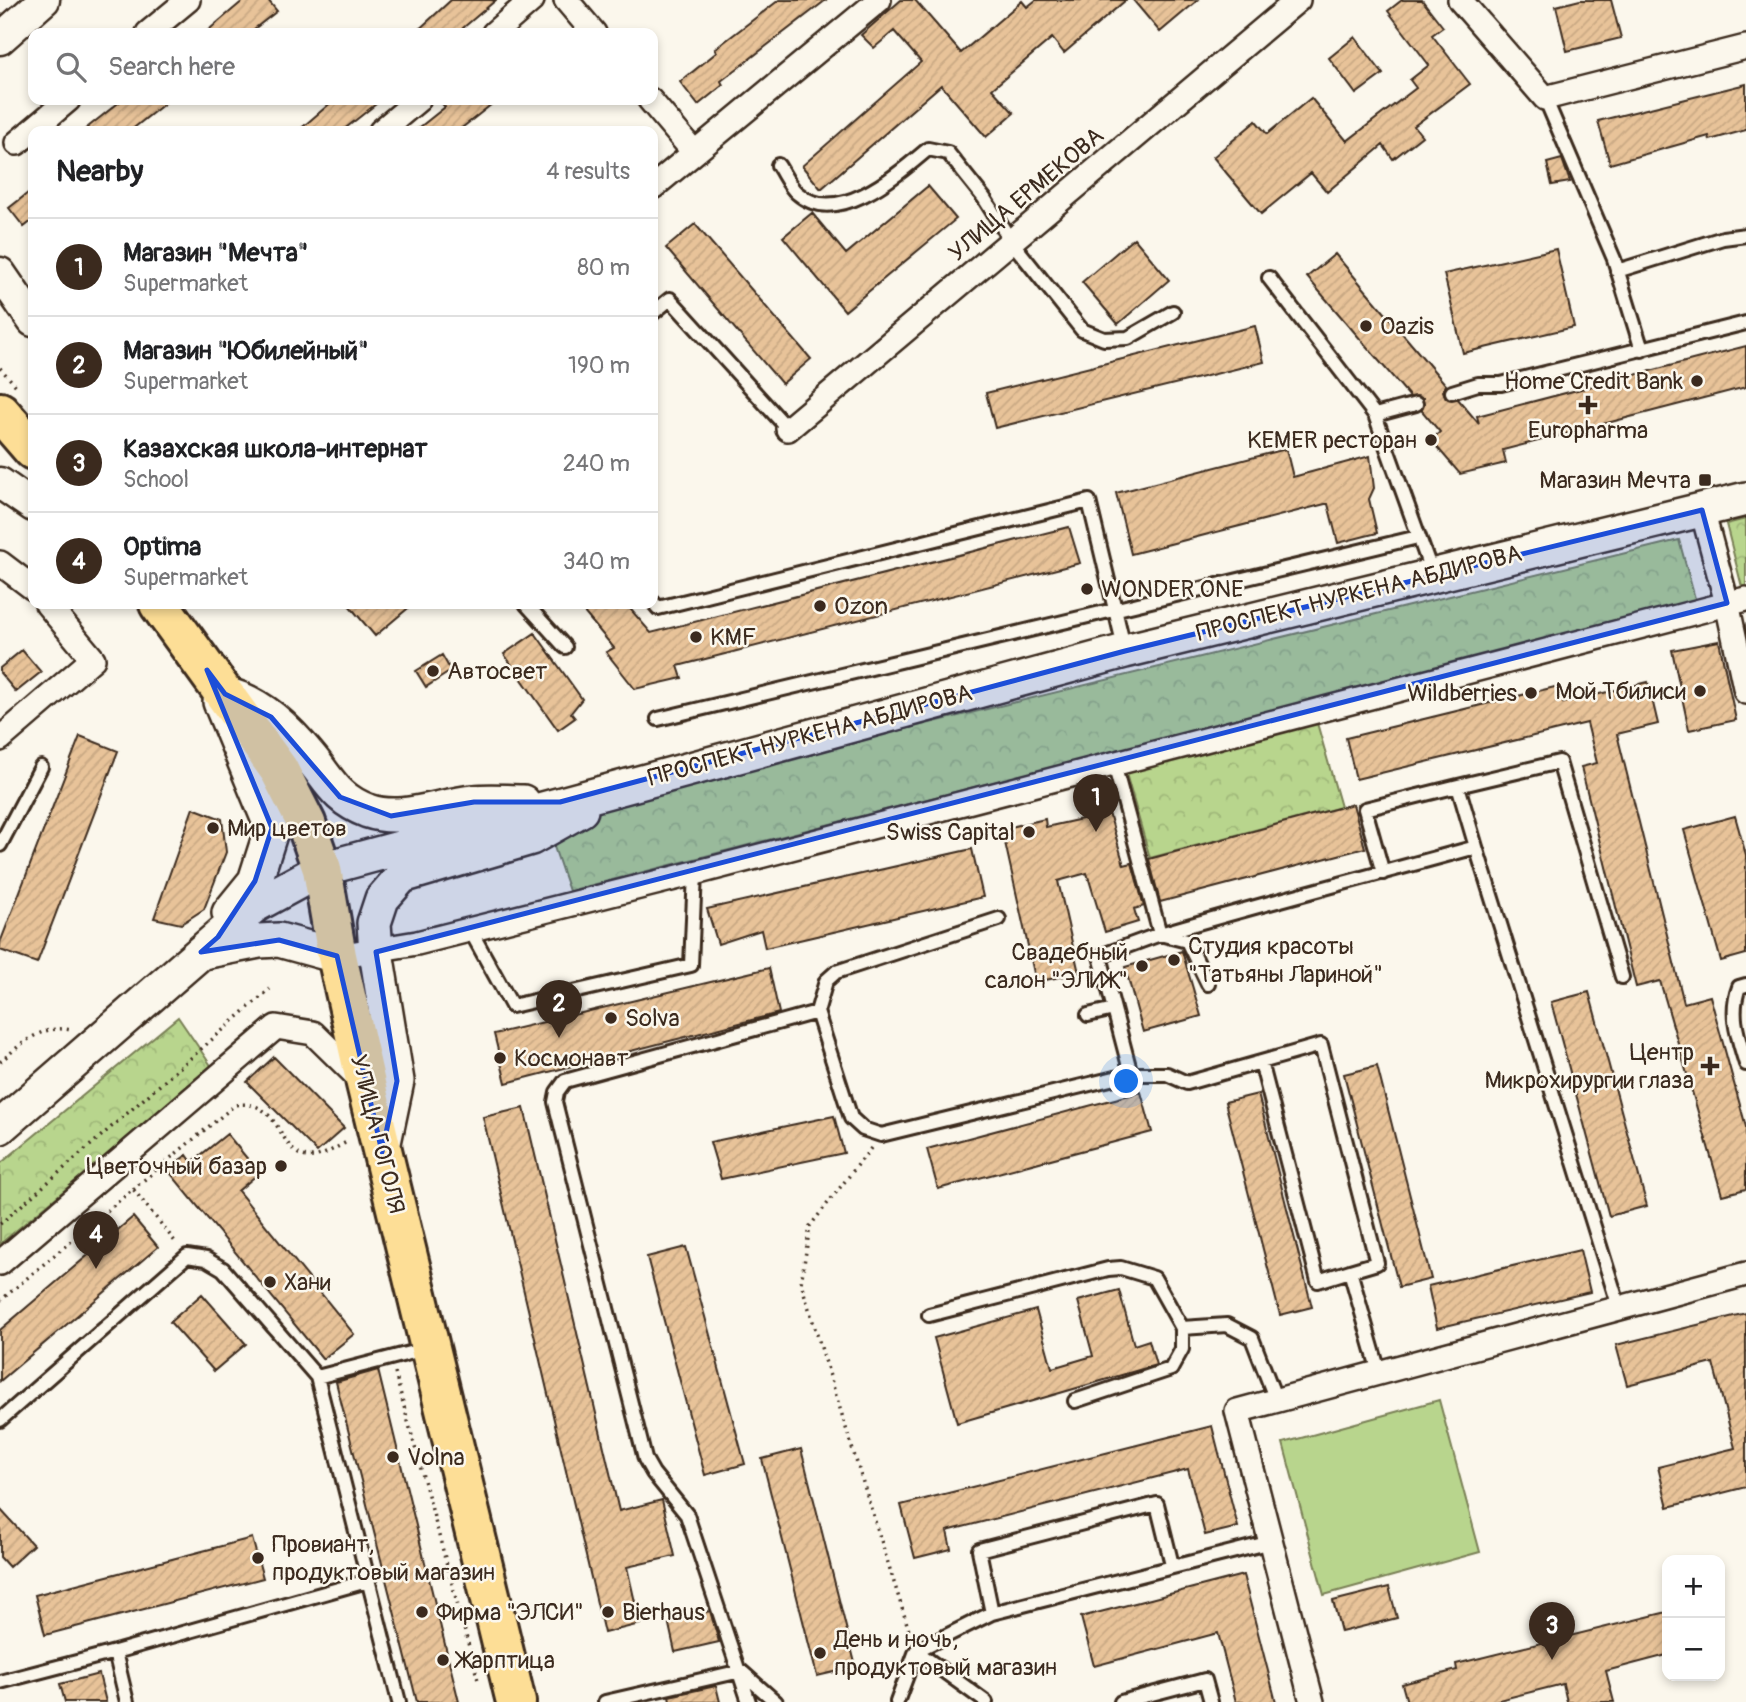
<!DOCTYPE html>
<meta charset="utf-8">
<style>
body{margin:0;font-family:Pangolin,sans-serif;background:#f6f6f6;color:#202124}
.controls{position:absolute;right:21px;bottom:21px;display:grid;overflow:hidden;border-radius:14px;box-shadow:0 4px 10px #0003}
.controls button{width:63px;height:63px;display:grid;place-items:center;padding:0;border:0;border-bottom:2px solid #e0e0e0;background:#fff;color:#202124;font:35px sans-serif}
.you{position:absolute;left:1127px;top:1082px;width:24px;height:24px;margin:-18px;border:5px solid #fff;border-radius:50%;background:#1a73e8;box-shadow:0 0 0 10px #1a73e833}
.badge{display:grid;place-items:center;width:46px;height:46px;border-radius:50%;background:#3b2a1e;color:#fff;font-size:23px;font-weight:700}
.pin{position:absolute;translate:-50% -58px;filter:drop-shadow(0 2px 4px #0008)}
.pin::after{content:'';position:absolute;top:37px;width:24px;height:21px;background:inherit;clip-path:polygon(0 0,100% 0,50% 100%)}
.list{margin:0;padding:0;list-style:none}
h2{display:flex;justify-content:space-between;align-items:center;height:91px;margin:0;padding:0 28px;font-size:30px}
h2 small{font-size:23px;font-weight:400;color:#757577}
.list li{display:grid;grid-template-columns:46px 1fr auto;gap:21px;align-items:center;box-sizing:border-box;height:98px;padding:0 28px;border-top:2px solid #e0e0e0}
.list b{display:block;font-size:26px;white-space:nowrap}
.list p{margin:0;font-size:23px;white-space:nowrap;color:#757577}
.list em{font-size:23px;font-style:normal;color:#757577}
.icon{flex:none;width:38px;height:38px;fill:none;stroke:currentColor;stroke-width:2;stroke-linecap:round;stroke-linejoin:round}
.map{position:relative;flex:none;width:1746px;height:1702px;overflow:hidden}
.search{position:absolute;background:#fff;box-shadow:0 4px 10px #0003;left:28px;top:28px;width:630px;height:77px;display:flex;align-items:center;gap:18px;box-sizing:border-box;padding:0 24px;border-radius:14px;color:#757577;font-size:26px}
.panel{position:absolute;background:#fff;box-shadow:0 4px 10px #0003;left:28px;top:126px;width:630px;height:483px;border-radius:14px}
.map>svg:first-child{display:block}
.grass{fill:#b8d58d;stroke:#7a8056;stroke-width:2}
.forest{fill:url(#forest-crowns);stroke:#7a8056;stroke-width:2}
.building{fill:url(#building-hatch);stroke:#3b2a1e;stroke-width:2}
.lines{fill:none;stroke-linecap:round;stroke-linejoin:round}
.service-casing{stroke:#3b2a1e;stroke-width:18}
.minor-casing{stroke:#3b2a1e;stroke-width:28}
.tertiary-casing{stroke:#3b2a1e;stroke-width:35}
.secondary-casing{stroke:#3b2a1e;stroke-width:38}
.trunk-casing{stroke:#3b2a1e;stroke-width:44}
.path{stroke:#3b2a1e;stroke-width:3.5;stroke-dasharray:2 5;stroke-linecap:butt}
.service{stroke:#fbf7ec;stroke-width:12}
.minor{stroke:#fbf7ec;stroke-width:23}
.tertiary{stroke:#fbf7ec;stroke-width:30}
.secondary{stroke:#fbf7ec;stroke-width:33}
.trunk{stroke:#fdde96;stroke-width:38}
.marked{fill:#1d4ed8;fill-opacity:0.2;stroke:#1d4ed8;stroke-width:5;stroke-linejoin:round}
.poi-dot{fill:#3b2a1e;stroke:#fbf7ec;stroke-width:2.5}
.labels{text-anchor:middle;stroke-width:5;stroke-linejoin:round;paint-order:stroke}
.street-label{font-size:24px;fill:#3b2a1e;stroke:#fbf7ec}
.poi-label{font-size:24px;fill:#3b2a1e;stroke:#fbf7ec;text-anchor:start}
</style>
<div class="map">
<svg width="1746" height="1702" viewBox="0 0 1746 1702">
<defs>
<pattern id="forest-crowns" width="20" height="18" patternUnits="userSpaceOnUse" patternTransform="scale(1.75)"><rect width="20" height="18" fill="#b8d58d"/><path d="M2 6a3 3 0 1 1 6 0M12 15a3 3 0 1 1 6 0" fill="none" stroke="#9fb779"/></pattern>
<pattern id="building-hatch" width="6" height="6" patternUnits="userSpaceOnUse" patternTransform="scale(1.75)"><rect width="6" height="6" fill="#e8c399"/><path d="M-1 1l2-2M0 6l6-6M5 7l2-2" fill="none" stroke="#c8a883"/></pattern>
</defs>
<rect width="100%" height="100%" fill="#fbf7ec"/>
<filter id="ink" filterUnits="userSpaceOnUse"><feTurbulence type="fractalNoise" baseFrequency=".0143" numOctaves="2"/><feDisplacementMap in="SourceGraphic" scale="14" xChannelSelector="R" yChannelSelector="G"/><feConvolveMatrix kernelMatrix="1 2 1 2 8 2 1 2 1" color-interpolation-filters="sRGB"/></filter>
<g filter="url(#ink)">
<path class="grass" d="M1439,1400L1480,1552L1324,1595L1283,1443Z"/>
<path class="forest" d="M1746,519V599H1745L1726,524Z
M1679,540L1696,602L569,891L551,838L619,799Z
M1317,723L1341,807L1150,858L1125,770Z
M178,1017L212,1067L0,1244V1164Z"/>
<path class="building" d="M244,0H268L277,11L249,33H205Z
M451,0H496L457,33H415Z
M779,0H826L721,81L723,85L698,105L680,82L717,52L715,49Z
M901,0H915L961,53L1022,1L1027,7L1036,0H1126L1064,53L1052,38L992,89L1014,113L986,137L941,85L821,189L802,166L921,62L894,31L874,48L861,35Z
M1133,0H1198L1160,32Z
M1402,0H1422L1443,27L1432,35L1470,84L1414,126L1422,136L1393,159L1383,145L1327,192L1311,173L1261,214L1213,157L1256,121L1267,134L1311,98L1347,141L1416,88L1410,80L1429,65L1388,11Z
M1580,0H1611L1621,38L1567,51L1556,6Z
M1355,37L1383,74L1356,94L1329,58Z
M1746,84V130L1710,140L1709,136L1610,164L1598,121Z
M122,100H169L130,131H83Z
M334,100H381L342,131H298Z
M439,100H497L458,131H415L445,107Z
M1562,159L1570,182L1552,185L1547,163Z
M928,186L956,219L845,311L783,237L812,213L846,254Z
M33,189V220L24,227L9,208Z
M695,224L811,359L782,384L666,248Z
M1134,238L1169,280L1118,324L1082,282Z
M1556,249L1574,327L1463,353L1444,274Z
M1335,254L1446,385L1443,391L1446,398L1458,399L1479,424L1477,416L1746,346V387L1503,450L1506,463L1460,474L1431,440L1440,432L1422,411L1423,398L1410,397L1307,277Z
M1255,326L1264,362L995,428L986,393Z
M1286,449L1293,477L1370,456L1374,488L1369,499L1377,533L1338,543L1328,504H1325L1131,554L1116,493Z
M1069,527L1080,563L678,666L682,678L635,689L606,652L614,648L577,604H626L651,633Z
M348,604H413L375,636Z
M535,633L582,699L571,713L575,718L558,730L504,654Z
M1719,641L1736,720L1689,730L1672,650Z
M22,650L41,672L16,692L0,673V668Z
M442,655L451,671L426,687L416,671Z
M1648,682L1658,724L1617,734L1684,1003L1710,996L1746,1127V1189L1722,1195L1660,981L1636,987L1581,767L1597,763L1587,723L1356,779L1346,738L1559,686L1563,703Z
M80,736L118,751L37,963L0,950V943Z
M1353,804L1365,848L1160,902L1149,859Z
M193,808L222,819L226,852L204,909L181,924L154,918Z
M1109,813L1124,865L1132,863L1144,906L1134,909L1138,922L1105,932L1087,873L1058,881L1079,973L1036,982L1002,829L1045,819L1046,827Z
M1735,816L1746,855V954L1721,961L1684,830Z
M972,849L983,897L765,948L761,930L718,944L707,909Z
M1182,951L1201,1016L1143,1032L1125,967Z
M769,968L779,1013L506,1083L494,1034Z
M1589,992L1647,1206L1609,1216L1551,1002Z
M274,1057L344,1128L317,1152L247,1082Z
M1377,1066L1431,1279L1399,1287L1344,1074Z
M1141,1092L1152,1132L938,1189L927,1149Z
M1258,1094L1312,1307L1280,1315L1225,1102Z
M524,1108L619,1511L662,1500L675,1556L627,1567L640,1624L604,1633L483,1117Z
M834,1116L844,1153L721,1179L710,1142Z
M227,1134L259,1173L238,1191L354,1334L323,1359L167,1169L187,1155L192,1162Z
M133,1217L158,1247L0,1381V1330Z
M686,1247L745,1464L705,1475L647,1257Z
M1580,1250L1590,1292L1437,1328L1428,1286Z
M1119,1290L1134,1345L1149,1340L1156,1365L957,1423L934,1338L1036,1310L1052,1368L1093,1356L1078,1301Z
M202,1294L246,1344L214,1371L170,1322Z
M1746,1313V1487L1668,1507L1658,1467L1735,1448L1713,1363L1627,1385L1616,1345Z
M378,1370L459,1702H417L336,1382Z
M1212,1426L1238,1527L1205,1535L1188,1469L947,1531L951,1549L915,1558L901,1505Z
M801,1449L856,1667L817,1676L762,1459Z
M0,1509L33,1545L9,1567L0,1557Z
M252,1538L263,1578L45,1635L35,1595Z
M1243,1575L1276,1702H1236L1218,1633L1094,1666L1081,1617Z
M1389,1587L1397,1618L1341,1632L1333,1601Z
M710,1611L719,1642L675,1652L668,1620Z
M1667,1612V1655L1606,1671L1614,1702H1567L1563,1684L1491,1702H1407L1402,1684L1457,1670L1456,1664Z
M99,1674L106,1702H65L60,1684Z
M716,1686L720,1702H670L669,1696Z"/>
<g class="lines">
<defs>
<path id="service" d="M1545,98L1614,259L1642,350
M778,165C784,174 789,186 797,193C837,228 897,175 928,149L948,153L984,198L1011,241L1082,330L1104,339L1128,338L1173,312
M1617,271L1723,238L1746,235
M1269,278L1375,415
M653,313L670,299L788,429
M1452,392L1478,384H1501L1746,323
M1416,404L1375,415L1432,573
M653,602L658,608L1089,501L1125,651
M526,604L565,647
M658,719L1418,537
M1114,764L1160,934L1100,956L1131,1074H1167L1187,1083L1321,1045L1377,1263L1350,1271L1379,1372
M1458,786L1559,762L1622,977
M0,845L41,767
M1476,847L1619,1307
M999,919L836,972L826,981L817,1012L851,1118L863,1129L881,1135L1131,1074
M469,928L512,1006L691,965L695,873
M1208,984L1187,941L1160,934C1265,903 1371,876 1476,847L1458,786L1365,809L1383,873
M1746,985L1739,987C1729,1014 1738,1037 1746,1064
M1088,1015L1114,1009
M1261,1062L1318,1281L1350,1271
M929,1315L1108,1269L1121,1268L1154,1278L1182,1328
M317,1377L399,1702
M1075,1401L1171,1369L1182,1349V1328L1227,1325L1252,1338L1276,1400
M0,1420L187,1256L206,1259L223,1269L317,1377L425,1349
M992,1613L979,1550L1157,1504L1172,1565
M916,1651L986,1702
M0,1682L115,1652
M127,1702L115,1652L367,1581
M605,1702L741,1671L776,1702
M749,1702L687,1515L653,1473L645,1459L555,1102L557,1092L565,1081L817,1012
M897,1702L916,1651L992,1613L1271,1542
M1121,1702L1205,1680L1211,1702"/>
<path id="minor" d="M566,0L594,33
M1460,0L1545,98L1746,47
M148,33L188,0
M494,33L532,0
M650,100L693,151
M381,131L418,100
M17,143L68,100
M653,187L879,0
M788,429L1298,0
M1702,510L1727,603L1746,692
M0,563L33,588
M0,739L93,659L47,604
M337,956L417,943L695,873L1746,599
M0,1263L276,1027L313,1033L362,1081
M1312,1702L1237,1411L1746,1274"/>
<path id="tertiary" d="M0,39L44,0
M0,273L33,321
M0,483L33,506"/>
<path id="secondary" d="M225,694C260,702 288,730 310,757C330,781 336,799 368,811C403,823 439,805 474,802C490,800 507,802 523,802
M220,702L272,828L255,881L229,913
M203,952L259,941L279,940L337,956
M0,1127L254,906L322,869L1125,651L1746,499
M382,1152L397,1081L376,952L374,923L382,899L402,876L531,838L581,810"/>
<path id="trunk" d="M0,412L33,450
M159,604L279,770L306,823L322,869L337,956L366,1084L516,1702"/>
</defs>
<use href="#service" class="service-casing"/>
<use href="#minor" class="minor-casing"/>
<use href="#tertiary" class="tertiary-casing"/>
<use href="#secondary" class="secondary-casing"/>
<use href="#trunk" class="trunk-casing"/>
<path class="path" d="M0,368L18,388
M0,1062C22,1043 42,1024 71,1030
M871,1148L810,1226L801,1283L911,1637
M133,1189L235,1105C282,1097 278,1156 309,1157C321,1158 338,1146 349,1141
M0,1224L270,989
M0,1301L133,1189L177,1244
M395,1373L478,1680"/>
<use href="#service" class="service"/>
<use href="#minor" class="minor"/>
<use href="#tertiary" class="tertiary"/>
<use href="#secondary" class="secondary"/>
<use href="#trunk" class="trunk"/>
</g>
</g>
<path class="marked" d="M1702,510L1727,603L376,952L397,1081L382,1152L337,956L279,940L201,952L218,937L255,881L272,828L207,670L225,694L271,717L340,797L391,816L474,802H560L1125,651Z"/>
<g class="poi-dot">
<circle cx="1366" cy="326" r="7"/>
<circle cx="1697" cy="381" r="7"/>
<path d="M1584.5 394.5h7v7h7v7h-7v7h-7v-7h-7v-7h7z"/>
<circle cx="1431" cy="440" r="7"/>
<rect x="1698" y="473" width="14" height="14" rx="3.5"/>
<circle cx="1087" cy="589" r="7"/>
<circle cx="820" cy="606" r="7"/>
<circle cx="696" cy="637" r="7"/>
<circle cx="433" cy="671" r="7"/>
<circle cx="1700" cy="691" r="7"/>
<circle cx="1531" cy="693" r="7"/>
<circle cx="213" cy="828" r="7"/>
<circle cx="1029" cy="832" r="7"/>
<circle cx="1174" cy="960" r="7"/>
<circle cx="1142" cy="966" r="7"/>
<circle cx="611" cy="1018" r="7"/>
<circle cx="500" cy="1058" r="7"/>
<path d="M1706.5 1055.5h7v7h7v7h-7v7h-7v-7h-7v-7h7z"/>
<circle cx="281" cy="1166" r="7"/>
<circle cx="270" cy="1282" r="7"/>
<circle cx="393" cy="1457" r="7"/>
<circle cx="258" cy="1558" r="7"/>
<circle cx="422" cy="1612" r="7"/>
<circle cx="608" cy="1612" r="7"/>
<circle cx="820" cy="1653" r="7"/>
<circle cx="443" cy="1660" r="7"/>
</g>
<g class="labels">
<g class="street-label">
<text transform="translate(1026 194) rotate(-40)" y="8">УЛИЦА ЕРМЕКОВА</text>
<text transform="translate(1359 593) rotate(-14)" y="8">ПРОСПЕКТ НУРКЕНА АБДИРОВА</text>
<text transform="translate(810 735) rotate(-15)" y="8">ПРОСПЕКТ НУРКЕНА АБДИРОВА</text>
<text transform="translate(378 1134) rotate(76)" y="8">УЛИЦА ГОГОЛЯ</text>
</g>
<g class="poi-label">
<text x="1380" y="334">Oazis</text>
<text x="1683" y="389" text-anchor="end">Home Credit Bank</text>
<text x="1588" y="438" text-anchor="middle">Europharma</text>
<text x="1417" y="448" text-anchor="end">KEMER ресторан</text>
<text x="1691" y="488" text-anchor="end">Магазин Мечта</text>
<text x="1101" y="597">WONDER ONE</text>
<text x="834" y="614">Ozon</text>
<text x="710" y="645">KMF</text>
<text x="447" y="679">Автосвет</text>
<text x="1686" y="699" text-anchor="end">Мой Тбилиси</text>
<text x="1517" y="701" text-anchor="end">Wildberries</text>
<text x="227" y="836">Мир цветов</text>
<text x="1015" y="840" text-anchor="end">Swiss Capital</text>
<text x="1188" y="954">Студия красоты<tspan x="1188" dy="28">"Татьяны Лариной"</tspan></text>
<text x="1128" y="960" text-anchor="end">Свадебный<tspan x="1128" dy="28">салон "ЭЛИЖ"</tspan></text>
<text x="625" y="1026">Solva</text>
<text x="1694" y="1060" text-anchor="end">Центр<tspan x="1694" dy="28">Микрохирургии глаза</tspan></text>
<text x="514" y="1066">Космонавт</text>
<text x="267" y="1174" text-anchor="end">Цветочный базар</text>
<text x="284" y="1290">Хани</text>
<text x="407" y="1465">Volna</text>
<text x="272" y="1552">Провиант,<tspan x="272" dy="28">продуктовый магазин</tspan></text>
<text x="436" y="1620">Фирма "ЭЛСИ"</text>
<text x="622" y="1620">Bierhaus</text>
<text x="834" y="1647">День и ночь,<tspan x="834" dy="28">продуктовый магазин</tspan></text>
<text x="457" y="1668">Жарптица</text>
</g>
</g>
</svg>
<div class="controls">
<button>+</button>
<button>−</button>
</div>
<div class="you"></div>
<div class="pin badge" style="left:1096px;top:832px">1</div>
<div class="pin badge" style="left:559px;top:1038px">2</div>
<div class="pin badge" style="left:1552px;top:1660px">3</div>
<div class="pin badge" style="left:96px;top:1269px">4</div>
<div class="search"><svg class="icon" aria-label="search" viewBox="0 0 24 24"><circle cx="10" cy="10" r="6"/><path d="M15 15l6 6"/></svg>Search here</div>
<section class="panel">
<h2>Nearby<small>4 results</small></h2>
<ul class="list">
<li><span class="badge">1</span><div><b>Магазин &quot;Мечта&quot;</b><p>Supermarket</p></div><em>80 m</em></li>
<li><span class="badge">2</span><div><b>Магазин &quot;Юбилейный&quot;</b><p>Supermarket</p></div><em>190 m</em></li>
<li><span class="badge">3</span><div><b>Казахская школа-интернат</b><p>School</p></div><em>240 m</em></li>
<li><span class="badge">4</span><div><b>Optima</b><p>Supermarket</p></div><em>340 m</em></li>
</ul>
</section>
</div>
